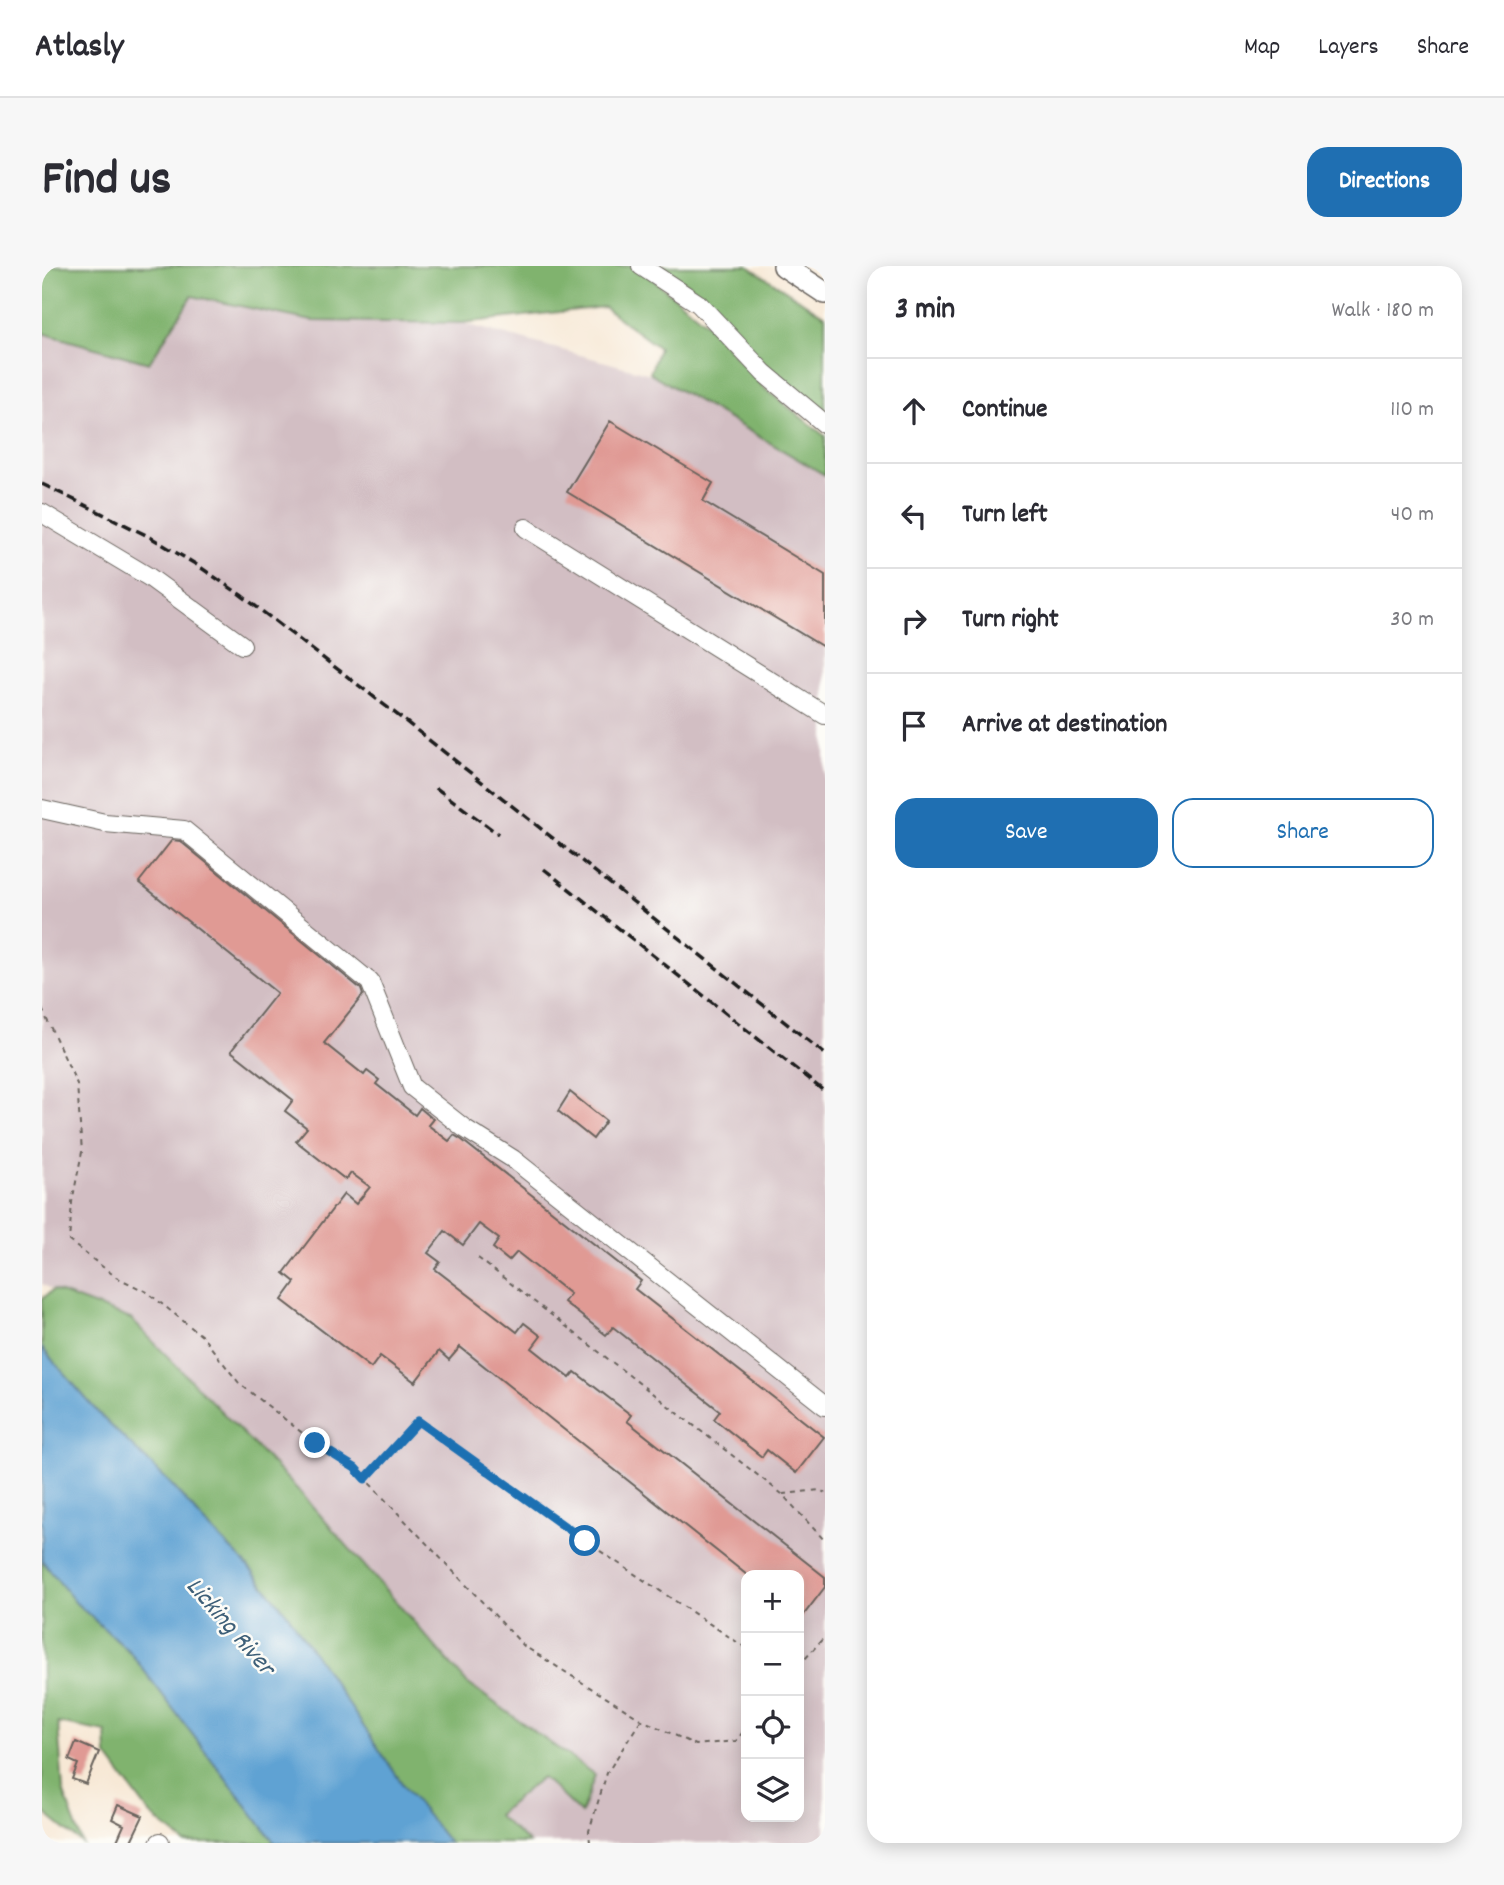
<!DOCTYPE html>
<meta charset="utf-8">
<style>
body{margin:0;font-family:Dekko,sans-serif;background:#f7f7f7;color:#2b2b33}
.controls{position:absolute;right:21px;bottom:21px;display:grid;overflow:hidden;border-radius:14px;box-shadow:0 4px 18px #0003}
.controls button{width:63px;height:63px;display:grid;place-items:center;padding:0;border:0;border-bottom:2px solid #e1e1e2;background:#fff;color:#2b2b33;font:35px sans-serif}
.stop{position:absolute;width:21px;height:21px;margin:-16px;border:5px solid #1f6fb2;border-radius:50%;background:#fff}
.stop.end{background:#1f6fb2;border-color:#fff;box-shadow:0 2px 7px #0008}
.list{margin:0;padding:0;list-style:none}
h2{display:flex;justify-content:space-between;align-items:center;height:91px;margin:0;padding:0 28px;font-size:30px}
h2 small{font-size:23px;font-weight:400;color:#7c7c81}
.list li{display:grid;grid-template-columns:46px 1fr auto;gap:21px;align-items:center;box-sizing:border-box;height:105px;padding:0 28px;border-top:2px solid #e1e1e2}
.list b{display:block;font-size:26px;white-space:nowrap}
.list em{font-size:23px;font-style:normal;color:#7c7c81}
.actions{display:flex;gap:14px;padding:21px 28px}
.actions a{flex:1;padding:16px 0;border:2px solid #1f6fb2;border-radius:21px;text-align:center;font-size:24px;color:#1f6fb2}
.actions .main{background:#1f6fb2;color:#fff}
.icon{flex:none;width:38px;height:38px;fill:none;stroke:currentColor;stroke-width:2;stroke-linecap:round;stroke-linejoin:round}
.map{position:relative;flex:none;width:783px;height:1577px;overflow:hidden;border-radius:21px}
header{display:flex;align-items:center;gap:42px;box-sizing:border-box;height:98px;padding:0 35px;background:#fff;border-bottom:2px solid #e1e1e2}
header strong{font-size:33px}
nav{display:flex;gap:38px;margin-inline-start:auto;font-size:24px}
.intro{display:flex;align-items:center;justify-content:space-between;box-sizing:border-box;height:168px;padding:0 42px}
h1{margin:0;font-size:49px}
.button{padding:18px 32px;border-radius:21px;background:#1f6fb2;color:#fff;font-size:24px;font-weight:700}
main{display:flex;gap:42px;padding:0 42px}
aside{flex:1;background:#fff;border-radius:21px;box-shadow:0 4px 18px #0003}
.map>svg:first-child{display:block}
.industrial{fill:#d2bec3;fill-rule:evenodd}
.forest{fill:#80b36e;stroke:#4e6845;stroke-width:2}
.water{fill:#5ea2d3;stroke:#3d5f78;stroke-width:2}
.building{fill:#e09a94}
.lines{fill:none;stroke-linecap:round;stroke-linejoin:round}
.minor-casing{stroke:#69635d;stroke-width:20}
.major-casing{stroke:#69635d;stroke-width:24}
.path{stroke:#69635d;stroke-width:2;stroke-dasharray:5 5;stroke-linecap:butt}
.minor{stroke:#fff;stroke-width:18}
.major{stroke:#fff;stroke-width:21}
.rail{stroke:#1c1c1c;stroke-width:3.5;stroke-dasharray:10 5;stroke-linecap:butt}
.route{stroke:#1f6fb2;stroke-width:9}
.labels{text-anchor:middle;stroke-width:5;stroke-linejoin:round;paint-order:stroke}
.water-label{font-size:26px;font-style:italic;fill:#3d5f78;stroke:#fdfcf7}
</style>
<header>
<strong>Atlasly</strong>
<nav><a>Map</a><a>Layers</a><a>Share</a></nav>
</header>
<div class="intro"><h1>Find us</h1><a class="button">Directions</a></div>
<main>
<div class="map">
<svg width="783" height="1577" viewBox="0 0 783 1577">
<rect width="100%" height="100%" fill="#fdfcf7"/>
<filter id="ink" filterUnits="userSpaceOnUse"><feTurbulence type="fractalNoise" baseFrequency=".0143" numOctaves="2"/><feDisplacementMap in="SourceGraphic" scale="14" xChannelSelector="R" yChannelSelector="G"/><feConvolveMatrix kernelMatrix="1 2 1 2 8 2 1 2 1" color-interpolation-filters="sRGB"/></filter>
<filter id="wash" filterUnits="userSpaceOnUse"><feTurbulence type="fractalNoise" baseFrequency=".00686" numOctaves="4" result="noise"/><feDisplacementMap in="SourceGraphic" scale="28" xChannelSelector="R" yChannelSelector="G"/><feGaussianBlur stdDeviation="1.57" result="paint"/><feColorMatrix in="noise" values="0 0 0 0 0 0 0 0 0 0 0 0 0 0 0 0 0 1.4 0 .05"/><feComposite in="paint" operator="in"/></filter>
<g filter="url(#wash)">
<rect width="100%" height="100%" fill="#f7e8d5"/>
<path class="industrial" d="M150,30L270,55L420,57L608,108L783,209V1577H487L454,1549L500,1511L553,1509L425,1417L258,1226L11,1024L0,1018V67L107,97ZM704,1309H757V1551H704Z"/>
<path class="forest" d="M0,0H587L599,4L662,55L722,122L783,170V209L608,107L617,82L562,41L420,57L270,55L150,30L107,97L0,67Z
M618,0H706L783,50V148L718,95L652,23Z
M11,1024L89,1053L258,1226L425,1417L553,1509L539,1548L500,1511L455,1549L487,1577H407L363,1522L245,1347L203,1297L163,1257L128,1217L59,1150L0,1082V1033Z
M0,1294L34,1337L88,1386L233,1577H143L109,1549L65,1490L64,1466L16,1457L21,1524L40,1577L0,1545Z"/>
<path class="water" d="M0,1082L59,1150L128,1217L163,1257L203,1297L245,1347L363,1522L407,1577H233L88,1386L34,1337L0,1294Z"/>
<g id="blocks">
<path class="building" d="M568,155L671,217L661,235L783,309V382L525,226Z
M130,574L138,575L319,723L321,729L282,777L322,809L325,805L337,814L334,818L373,849L378,842L391,853L386,859L407,875L412,869L420,874L599,1015L593,1023L782,1171L754,1207L725,1184L720,1191L672,1153L678,1145L571,1061L564,1069L522,1036L528,1028L475,986L467,995L451,982L457,973L437,958L421,979L403,965L386,987L398,996L393,1003L475,1066L482,1057L499,1070L490,1082L528,1112L533,1106L589,1149L585,1155L783,1311V1321L757,1355V1309H705L418,1081L407,1094L397,1085L373,1116L338,1090L329,1102L240,1034L253,1016L242,1007L302,928L314,938L328,921L309,907L304,914L254,875L265,862L243,845L251,834L189,785L235,727L97,616Z
M528,826L564,855L551,873L516,845Z
M34,1476L57,1486L44,1518L30,1513L36,1498L27,1494Z
M76,1539L101,1550L88,1577H74L82,1559L70,1553Z"/>
</g>
</g>
<g filter="url(#ink)">
<use href="#blocks" fill-opacity="0" stroke="#69635d" stroke-width="2"/>
<g class="lines">
<defs>
<path id="minor" d="M599,0L657,38L722,107L783,158
M0,247L107,311L200,379
M484,262L783,449
M0,543L63,557L142,564L328,716L370,821L422,862L471,893L783,1140
M117,1577L118,1576"/>
<path id="major" d="M742,0L783,27"/>
</defs>
<use href="#minor" class="minor-casing"/>
<use href="#major" class="major-casing"/>
<path class="path" d="M0,743L35,818L40,886L30,936L27,975L74,1011L105,1026L160,1070L197,1117L273,1177L313,1202L482,1380L600,1454L654,1479L694,1475L704,1462
M436,992L740,1228L783,1275
M324,1211L376,1155L543,1275L704,1382
M741,1228L778,1224L783,1227
M757,1400L783,1370
M548,1577L547,1565L565,1507L599,1454"/>
<use href="#minor" class="minor"/>
<use href="#major" class="major"/>
<path class="rail" d="M0,218L108,271L155,299L199,329L358,451L783,788
M394,522L456,568
M502,603L783,826"/>
</g>
</g>
<g class="lines" filter="url(#ink)">
<path class="route" d="M273,1177L313,1202L323,1213L376,1155L543,1275"/>
</g>
<g class="labels">
<g class="water-label">
<text transform="translate(190 1359) rotate(49)" y="9">Licking River</text>
</g>
</g>
</svg>
<div class="controls">
<button>+</button>
<button>−</button>
<button><svg class="icon" aria-label="locate" viewBox="0 0 24 24"><circle cx="12" cy="12" r="6"/><path d="M12 2v4M12 18v4M2 12h4M18 12h4"/></svg></button>
<button><svg class="icon" aria-label="layers" viewBox="0 0 24 24"><path d="M12 4l9 5-9 5-9-5zM3 14l9 5 9-5"/></svg></button>
</div>
<div class="stop" style="left:543px;top:1275px"></div>
<div class="stop end" style="left:273px;top:1177px"></div>
</div>
<aside>
<h2>3 min<small>Walk · 180 m</small></h2>
<ul class="list">
<li><svg class="icon" aria-label="ahead" viewBox="0 0 24 24"><path d="M12 20V5M6 11l6-6 6 6"/></svg><div><b>Continue</b></div><em>110 m</em></li>
<li><svg class="icon" aria-label="left" viewBox="0 0 24 24"><path d="M17 20v-9H6M10 6l-5 5 5 5"/></svg><div><b>Turn left</b></div><em>40 m</em></li>
<li><svg class="icon" aria-label="right" viewBox="0 0 24 24"><path d="M7 20v-9h11M14 6l5 5-5 5"/></svg><div><b>Turn right</b></div><em>30 m</em></li>
<li><svg class="icon" aria-label="arrive" viewBox="0 0 24 24"><path d="M6 21V4h12l-3 4 3 4H6"/></svg><div><b>Arrive at destination</b></div></li>
</ul>
<div class="actions"><a class="main">Save</a><a>Share</a></div>
</aside>
</main>
